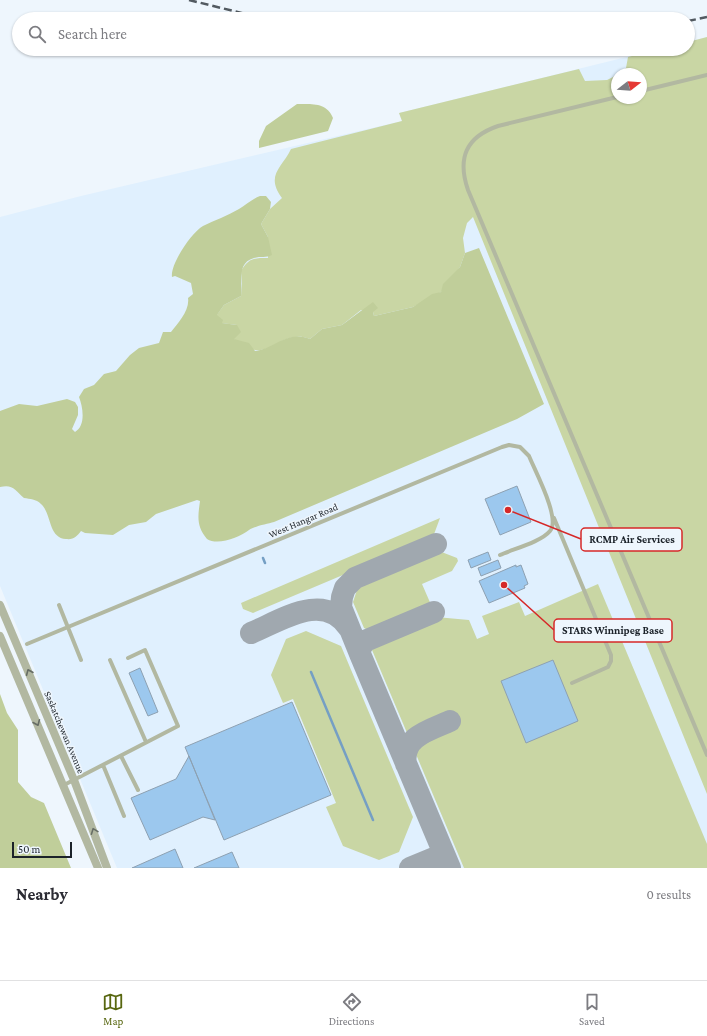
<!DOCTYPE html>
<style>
body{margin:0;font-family:"Crimson Pro",serif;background:#f7f7f7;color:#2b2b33}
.compass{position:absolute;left:611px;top:68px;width:36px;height:36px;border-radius:50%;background:#fff;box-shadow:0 1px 3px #0004;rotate:73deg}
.scale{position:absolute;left:12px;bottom:10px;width:60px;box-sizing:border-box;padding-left:4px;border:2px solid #1b2229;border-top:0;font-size:11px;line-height:14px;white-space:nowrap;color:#1b2229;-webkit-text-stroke:3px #eef6fd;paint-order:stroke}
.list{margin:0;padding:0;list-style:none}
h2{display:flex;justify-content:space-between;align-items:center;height:52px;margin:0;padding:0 16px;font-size:17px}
h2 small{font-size:13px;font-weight:400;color:#7c7c81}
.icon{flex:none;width:22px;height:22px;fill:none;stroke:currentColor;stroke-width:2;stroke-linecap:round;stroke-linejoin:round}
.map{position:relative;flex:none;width:707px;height:868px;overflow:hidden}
.search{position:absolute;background:#fff;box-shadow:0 1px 3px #0004;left:12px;right:12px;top:12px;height:44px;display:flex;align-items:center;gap:10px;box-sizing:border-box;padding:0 14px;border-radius:22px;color:#7c7c81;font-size:15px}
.sheet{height:112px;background:#fff}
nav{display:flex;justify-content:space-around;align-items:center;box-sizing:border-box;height:56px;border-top:1px solid #e1e1e2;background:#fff;font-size:11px;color:#7c7c81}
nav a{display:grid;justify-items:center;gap:2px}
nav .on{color:#586710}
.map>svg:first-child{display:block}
.built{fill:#e0f0fe;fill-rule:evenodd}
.green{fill:#c9d6a4}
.forest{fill:#c0ce9a}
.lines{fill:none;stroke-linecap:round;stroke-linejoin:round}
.stream{stroke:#759fc4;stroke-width:2.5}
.taxiway{stroke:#a0a8af;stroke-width:22}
.building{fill:#9cc8ee;stroke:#8da0b1}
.service{stroke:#b2b8a1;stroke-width:4}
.minor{stroke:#b2b8a1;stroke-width:8}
.rail{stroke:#525a61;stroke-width:2.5;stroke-dasharray:8 4;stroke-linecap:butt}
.oneway{stroke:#666d65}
.labels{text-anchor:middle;stroke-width:3;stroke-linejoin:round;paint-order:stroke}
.street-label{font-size:10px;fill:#1b2229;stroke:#eef6fd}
.leader{fill:none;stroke:#d62828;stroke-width:1.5}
.callout-dot{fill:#d62828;stroke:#eef6fd;stroke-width:1.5}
.callout{fill:#eef6fd;stroke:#d62828;stroke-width:1.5}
.callout-label{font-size:11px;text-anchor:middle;font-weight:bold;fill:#1b2229}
</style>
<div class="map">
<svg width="707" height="868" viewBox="0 0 707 868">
<rect width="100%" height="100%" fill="#eef6fd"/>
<path class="built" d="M707,37V868H117L0,586V217L81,196L402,121L399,113L659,49H688V42ZM617,74H641V98H617Z"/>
<path class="green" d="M707,37V794L473,217L467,223L463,238L465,253L460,267L441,292L413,307L374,316L373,312L361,310L342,325L322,329L310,339C286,330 273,352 256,350C249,350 240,342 233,339L237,325L221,323L216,316L224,305L241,296L242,284L241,271C249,258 253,258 268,258V237L261,224L270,209L282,198C265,175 282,168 291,149L402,121L399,113L579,69L585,81L607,80L617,75V98H641V74H619L626,68L628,57L659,49H688V42Z
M440,518L433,537L253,613L243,609L241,603Z
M439,551L457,558L458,561L452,571L422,584L432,607L372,632L364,628L353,602L359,584Z
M598,584L707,844V868H464L372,650L376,642L436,617L469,620L477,639L489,634L482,616L519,602L525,616Z
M306,631L341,646L413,817L399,852L379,860L343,846L326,807L336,803L293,699L283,703L271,675L286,639Z"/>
<path class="forest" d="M297,104C311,104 327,102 333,118L328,131L259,148V141L266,126Z
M260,196H266L271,202L270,209L261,224L268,237L272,255C266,258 261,256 254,258C236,263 243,282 241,296L224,305L217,315L223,320L222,323L237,325L241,332L234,339L249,343L255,351C277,348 286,330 310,339L322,329L342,325L373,302L378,308L373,312L374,316L413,307L432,294L441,292L443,284L460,267L465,253L479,248L544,404L517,419L274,522C267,524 255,526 249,530C240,537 218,546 207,539C196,526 198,516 200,501L197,500L156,514L146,522L129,525L113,535L85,533L81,531C77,536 74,540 66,539C48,538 52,514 41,504C36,499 30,499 24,498C15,490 13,484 0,487V411L19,404L37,406L67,399L75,402L78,407V415L72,429L75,432C86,426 83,407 79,397L84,389L94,385L104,374L116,371L130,355L139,348L159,343L163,332H171C178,323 190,310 188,298L193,294L191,283L175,276L172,277C170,264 192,232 203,226C215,220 227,216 239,209C246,205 252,199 260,196Z
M0,694L7,713L18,730V782L31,797L44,803L71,868H0Z"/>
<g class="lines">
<path class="stream" d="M263,558L265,563
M311,672L373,820"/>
<path class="taxiway" d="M434,612L365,641L360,649V654L341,607L342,597L345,588L355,578L436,544
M251,633C282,620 324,591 348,627
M360,654L450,868
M406,764C401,737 430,730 450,721
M410,868L444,854"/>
</g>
<path class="building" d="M517,486L531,522L500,535L485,499Z
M488,552L491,560L471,568L468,560Z
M498,560L501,568L481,576L478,568Z
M516,565V567L521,565L528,584L524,586L525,588L489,603L479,581Z
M553,660L578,721L526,743L501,681Z
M140,668L158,712L148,716L129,673Z
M292,702L331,795L224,840L185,747Z
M189,756L215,820L203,817L150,840L131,798L176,779Z
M175,849L183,868H132Z
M232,852L239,868H194Z"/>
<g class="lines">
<path class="service" d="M641,91L707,75
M617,97L498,126C466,137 457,158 468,190L707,755
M554,518L611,655V661L608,667L572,683
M59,605L81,660
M27,644L502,447L509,445L520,447L529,456C535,471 561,519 550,531C541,542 513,549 500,555
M110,660L146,742
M121,756L138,790
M103,765L124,816
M64,785L178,726L145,650L128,658"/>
<path class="minor" d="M0,605L74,780L107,868
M0,636L98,868"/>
<path class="rail" d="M189,0L266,19
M688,21L707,17"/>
</g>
<defs><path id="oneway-chevron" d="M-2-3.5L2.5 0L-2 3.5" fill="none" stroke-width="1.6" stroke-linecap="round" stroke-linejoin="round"/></defs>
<g class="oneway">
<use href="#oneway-chevron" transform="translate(29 672) rotate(-113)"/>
<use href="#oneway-chevron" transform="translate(37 723) rotate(67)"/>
<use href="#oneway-chevron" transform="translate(94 831) rotate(-111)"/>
</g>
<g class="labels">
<g class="street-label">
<text transform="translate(303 520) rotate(-23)" y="4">West Hangar Road</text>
<text transform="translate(65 732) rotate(67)" y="4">Saskatchewan Avenue</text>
</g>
</g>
<path class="leader" d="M508 510L581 539M504 585L554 630"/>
<g class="callout-dot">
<circle cx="508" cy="510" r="4"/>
<circle cx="504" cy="585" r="4"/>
</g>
<g class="callout">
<rect x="581" y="528" width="101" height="23" rx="4"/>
<rect x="554" y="619" width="118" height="23" rx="4"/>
</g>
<g class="callout-label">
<text x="632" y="543">RCMP Air Services</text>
<text x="613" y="634">STARS Winnipeg Base</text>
</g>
</svg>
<svg class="compass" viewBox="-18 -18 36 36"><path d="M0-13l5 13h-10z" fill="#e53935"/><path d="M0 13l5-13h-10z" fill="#7c7c81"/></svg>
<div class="scale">50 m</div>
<div class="search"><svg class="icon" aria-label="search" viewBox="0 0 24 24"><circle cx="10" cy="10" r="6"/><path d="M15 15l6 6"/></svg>Search here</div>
</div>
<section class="sheet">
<h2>Nearby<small>0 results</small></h2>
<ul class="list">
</ul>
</section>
<nav>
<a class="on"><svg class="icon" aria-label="map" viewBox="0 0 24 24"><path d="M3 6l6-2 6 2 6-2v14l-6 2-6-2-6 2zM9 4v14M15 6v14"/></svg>Map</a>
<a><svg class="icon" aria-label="directions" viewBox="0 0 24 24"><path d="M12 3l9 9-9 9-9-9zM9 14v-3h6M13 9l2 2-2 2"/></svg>Directions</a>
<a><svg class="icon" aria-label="saved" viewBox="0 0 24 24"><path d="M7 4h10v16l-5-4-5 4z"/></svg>Saved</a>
</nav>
